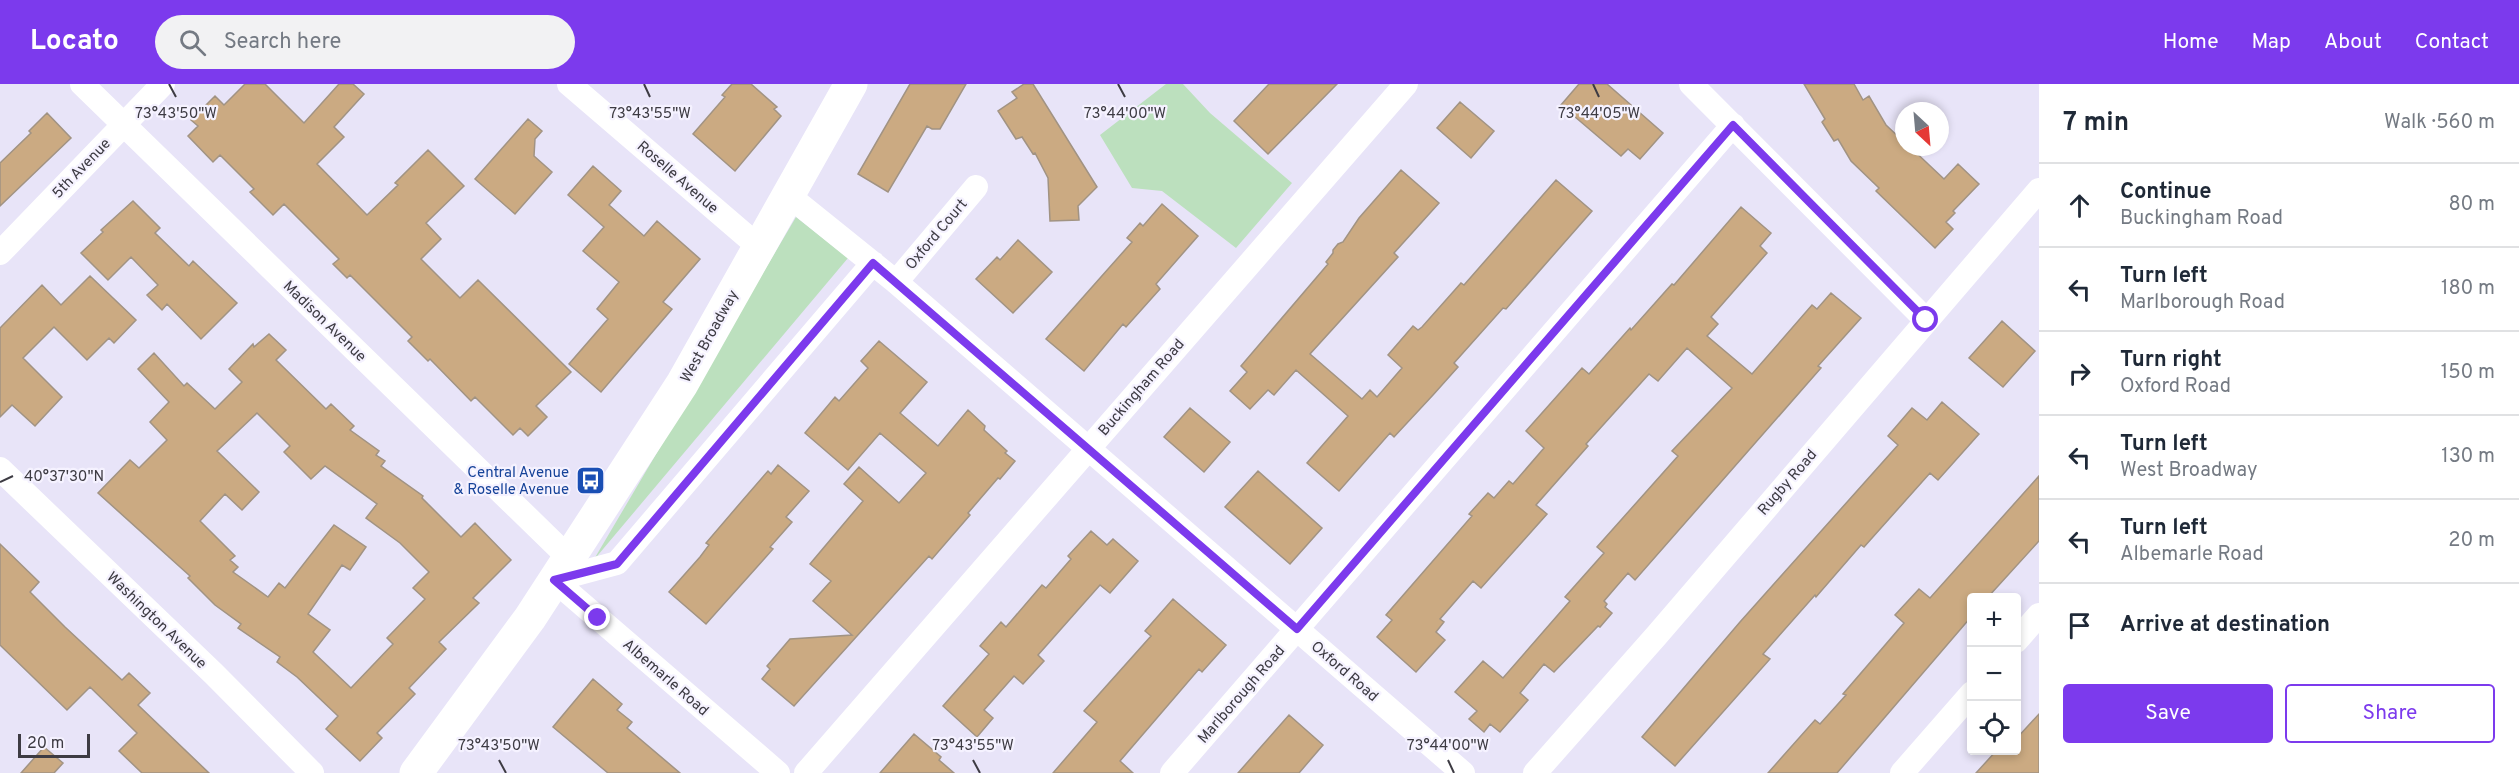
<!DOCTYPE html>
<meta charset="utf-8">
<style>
body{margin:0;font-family:Overpass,sans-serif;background:#f2f2f3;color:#1f2937}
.controls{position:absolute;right:18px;bottom:18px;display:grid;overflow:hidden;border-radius:6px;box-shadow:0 3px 9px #0003}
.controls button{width:54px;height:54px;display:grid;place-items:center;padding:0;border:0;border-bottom:2px solid #e0e1e3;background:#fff;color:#1f2937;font:30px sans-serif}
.compass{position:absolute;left:1895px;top:18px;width:54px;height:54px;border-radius:50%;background:#fff;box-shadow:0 3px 9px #0003;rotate:154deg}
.scale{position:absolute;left:18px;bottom:15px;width:72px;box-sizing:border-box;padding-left:6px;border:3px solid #3d3b43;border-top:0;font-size:16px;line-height:21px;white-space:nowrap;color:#3d3b43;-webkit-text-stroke:4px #f5f2ff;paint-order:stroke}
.stop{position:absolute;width:18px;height:18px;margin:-14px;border:4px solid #7c3aed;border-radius:50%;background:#fff}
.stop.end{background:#7c3aed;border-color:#fff;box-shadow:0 2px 6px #0008}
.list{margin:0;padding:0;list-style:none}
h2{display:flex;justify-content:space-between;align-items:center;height:78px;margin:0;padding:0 24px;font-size:26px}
h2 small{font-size:20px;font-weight:400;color:#747a83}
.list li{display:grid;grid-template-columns:39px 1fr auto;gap:18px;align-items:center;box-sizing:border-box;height:84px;padding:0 24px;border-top:2px solid #e0e1e3}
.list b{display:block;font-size:22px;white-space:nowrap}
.list p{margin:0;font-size:20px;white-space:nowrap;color:#747a83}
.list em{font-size:20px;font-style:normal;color:#747a83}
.actions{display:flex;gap:12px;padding:18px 24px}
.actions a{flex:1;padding:14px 0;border:2px solid #7c3aed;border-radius:6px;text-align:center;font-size:21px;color:#7c3aed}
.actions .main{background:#7c3aed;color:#fff}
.icon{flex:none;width:33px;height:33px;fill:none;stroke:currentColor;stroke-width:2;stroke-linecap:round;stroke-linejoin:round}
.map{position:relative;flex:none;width:2039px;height:689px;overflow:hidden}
header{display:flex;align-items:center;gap:36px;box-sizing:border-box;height:84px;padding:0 30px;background:#7c3aed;color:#fff}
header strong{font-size:28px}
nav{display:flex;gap:33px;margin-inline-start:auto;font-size:21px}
.search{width:420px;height:54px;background:#f2f2f3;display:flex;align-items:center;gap:15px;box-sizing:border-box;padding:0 21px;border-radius:33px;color:#747a83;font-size:22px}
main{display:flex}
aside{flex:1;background:#fff}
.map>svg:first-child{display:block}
.green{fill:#bce0be}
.building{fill:#cbaa82;stroke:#a19383;stroke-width:1.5;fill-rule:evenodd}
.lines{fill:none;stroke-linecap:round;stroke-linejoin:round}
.minor{stroke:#fff;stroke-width:24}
.secondary{stroke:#fff;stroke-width:33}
.route{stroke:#7c3aed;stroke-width:8}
.ticks{fill:none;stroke:#3d3b43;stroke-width:2}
.labels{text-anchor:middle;stroke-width:4.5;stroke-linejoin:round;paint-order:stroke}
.street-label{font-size:15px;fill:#3d3b43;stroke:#f5f2ff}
.transit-label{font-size:15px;fill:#164399;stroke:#f5f2ff;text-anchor:end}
.ticks-label{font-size:15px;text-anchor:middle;fill:#3d3b43;stroke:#f5f2ff;stroke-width:4.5;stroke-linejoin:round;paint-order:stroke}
</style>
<header>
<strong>Locato</strong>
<div class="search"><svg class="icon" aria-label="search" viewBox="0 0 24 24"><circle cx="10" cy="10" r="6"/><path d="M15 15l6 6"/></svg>Search here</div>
<nav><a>Home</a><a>Map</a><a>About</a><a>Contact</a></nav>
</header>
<main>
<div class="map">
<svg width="2039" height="689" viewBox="0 0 2039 689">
<rect width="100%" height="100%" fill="#e8e4f8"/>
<path class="green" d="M1166,0H1183L1210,29L1292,99L1236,164L1162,107L1132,104L1100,51Z
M796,133L848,174L593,477Z"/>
<path class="building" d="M245,0H265L304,39L339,0H353L364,10L334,43L344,53L317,80L367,131L398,101L395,99L428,66L464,102L426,139L441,155L421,175L460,214L478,196L571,288L536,322L547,333L528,352L520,344L513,351L475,313L471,317L430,275L428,277L408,257L412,253L350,191L347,194L333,180L339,175L284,120L273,131L250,108L254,105L220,71L213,78L188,52L198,42L191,36L215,12L224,21Z
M732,0H751L777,23L774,25L781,32L735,87L693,50L725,13L722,11Z
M910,0H966L940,45H932L927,42L888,108L858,90Z
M1024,0H1033L1097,103L1078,122L1079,136L1050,137L1048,94L1035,69L1033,70L1022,53L1016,55L998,27L1017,14L1012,8Z
M1269,0H1337L1268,70L1234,37Z
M1579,0H1607L1663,49L1640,75L1628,65L1621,72L1561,21Z
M1804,0H1854L1863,16L1869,12L1886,41L1904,58V63H1910L1944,95L1958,80L1979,100L1953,127L1955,129L1946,138L1953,145L1935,164L1876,107L1879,104L1851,77L1838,55L1834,57L1822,38L1825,35Z
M1460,18L1494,47L1471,74L1437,44Z
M47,29L71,54L0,122V79L31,49L29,47Z
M528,35L542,47L535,55L534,72L552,88L515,130L475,95Z
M593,82L621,107L609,121L644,152L657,137L700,175L663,218L672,225L601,308L569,280L608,235L597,225L619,198L583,167L604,143L568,111Z
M1401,86L1439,119L1394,169L1398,173L1310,270L1362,315L1370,306L1377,313L1402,284L1388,271L1413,242L1418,246L1422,243L1461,199L1464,201L1556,96L1592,127L1506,225L1503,224L1454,279L1458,283L1433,311L1394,353L1390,349L1339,407L1307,379L1348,332L1296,286L1274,311L1268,306L1250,325L1230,307L1247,288L1241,282L1328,180L1326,178L1333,169V166L1338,160L1343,158L1359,134Z
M133,117L160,144L155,149L189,182L193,177L237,219L201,255L167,220L162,226L147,211L158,201L131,173L108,196L81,169L103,148L101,146Z
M1162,120L1198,152L1156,200L1160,205L1126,243L1123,240L1084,287L1046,255L1132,158L1127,154L1140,139L1143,142Z
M1741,123L1771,149L1760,162L1767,169L1711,233L1718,240L1707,252L1752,290L1812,221L1817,225L1831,209L1861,234L1818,282L1821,284L1635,496L1628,489L1604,517L1607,520L1605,523L1612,529L1600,543L1598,542L1554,588L1544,580L1520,609L1528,616L1500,648L1490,640L1484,648L1469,635L1477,627L1455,608L1483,577L1503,594L1570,517L1565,513L1604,469L1597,463L1678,372L1672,367L1732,304L1687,264L1658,297L1649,290L1586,360L1588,362L1536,421L1547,430L1481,504L1473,497L1440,535L1444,538L1436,548L1445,556L1416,588L1377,553L1392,536L1386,531L1472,432L1469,430L1488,409L1494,414L1509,397L1513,400L1544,364L1526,347L1582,284L1589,290L1630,244L1631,246L1672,200L1674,201Z
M1018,156L1052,188L1013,229L976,195L997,173L1000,176Z
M90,192L136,236L114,259L109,254L87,276L54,243L23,274L62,313L35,342L12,321L0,333V244L42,201L61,221Z
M2002,237L2035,267L2003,303L1969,274Z
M269,250L286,266L276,276L326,325L331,320L354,342L350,346L379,367L376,371L385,377L381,382L423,412L422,414L461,453L475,439L511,476L473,514L479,519L439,558L446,565L409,604L415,610L377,649L382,654L360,677L326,645L338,632L297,593L277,578L280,573L238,544L241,540L215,521L188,494L190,492L98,409L130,376L139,384L167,356L150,338L169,318L138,285L154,269L184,302L187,299L215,325L242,298L229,285L253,260L254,263ZM257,329L290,362L284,368L311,395L325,382L377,420L366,434L400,459L429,488L413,504L425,515L387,554L393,560L351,604L313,568L330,546L308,530L342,481L350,486L366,463L334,441L285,504L279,499L268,513L233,488L238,483L230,476L235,472L200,437L225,410L242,426L259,408L217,367Z
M879,257L927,298L900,329L938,362L968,326L985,342L984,346L1007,367L1005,369L1015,377L1000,395L998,394L968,429L970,431L932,475L929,472L794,622L762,595L770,585L767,582L790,555L852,551L813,517L831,497L810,480L863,417L844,400L859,383L899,419L926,389L880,349L848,386L805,349L835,313L839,317L868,284L861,277Z
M1942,318L1979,350L1938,396L1930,389L1864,463L1861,461L1816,513L1815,511L1763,570L1770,575L1675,682L1642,653L1740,538L1898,361L1888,352L1912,324L1927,336Z
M1190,324L1230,358L1204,388L1164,353Z
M778,381L809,407L786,433L792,438L770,463L773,465L706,540L669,508L700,473L709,461L706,459L742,417L768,387L771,390Z
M1258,387L1322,444L1290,480L1225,423Z
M2039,392V457L1988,513H1971V533L1837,689H1768L1815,636L1820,640L1846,611L1843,610L1904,539L1895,531L1919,505L1930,514Z
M1091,447L1107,461L1113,455L1138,477L1110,509L1100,501L1038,571L1044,577L1023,600L1014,592L984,626L993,634L977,653L943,622L989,570L980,562L1001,538L1006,543L1042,501L1046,504L1071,475L1068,472Z
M0,460L39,498L30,508L65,543L122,596L129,589L150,609L138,621L209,689H142L119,667L137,649L90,603L67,626L0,561Z
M1173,515L1226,561L1202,588L1199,585L1120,677L1133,689H1053L1097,638L1084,627L1151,552L1145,547Z
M593,595L622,620L617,626L632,638L627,644L680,689H608L553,643Z
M2039,630V689H1976L1997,666H2016V655Z
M1289,631L1323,661L1299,689H1238Z
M914,650L941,673L939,676L954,689H880Z
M44,663L63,679L54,689H21Z"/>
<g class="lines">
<path class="minor" d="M82,0L569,474
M569,0L759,163
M1691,0L1926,236
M788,111L896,198L1463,689
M0,169L163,0
M896,198L976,103
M0,385L214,590L312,689
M554,496L617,479L873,179
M554,496L778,689
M2016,557L2039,531
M806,689L1406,0
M1172,689L1733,41
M1535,689L1657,551L2039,106
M1902,689L1972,609"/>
<path class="secondary" d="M416,689L530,534L682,300L851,0"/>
</g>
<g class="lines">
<path class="route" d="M598,534L554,496L617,480L873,179L1297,545L1733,41L1926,236"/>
</g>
<path class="ticks" d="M169,0L176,13M644,0L650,13M1118,0L1125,13M1593,0L1599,13M0,398L13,392M499,676L506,689M973,676L980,689M1448,676L1454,689"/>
<defs>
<symbol id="bus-square" viewBox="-11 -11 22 22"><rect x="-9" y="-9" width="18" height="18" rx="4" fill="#1a4fb4" stroke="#f5f2ff"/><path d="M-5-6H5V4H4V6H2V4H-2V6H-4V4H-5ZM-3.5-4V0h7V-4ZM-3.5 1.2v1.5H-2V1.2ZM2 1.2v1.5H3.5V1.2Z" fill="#fff"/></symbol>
</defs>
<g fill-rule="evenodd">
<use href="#bus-square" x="574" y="380" width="33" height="33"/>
</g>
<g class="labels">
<g class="street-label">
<text transform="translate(81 84) rotate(-46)" y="5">5th Avenue</text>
<text transform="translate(678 93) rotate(41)" y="5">Roselle Avenue</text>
<text transform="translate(936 150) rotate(-50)" y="5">Oxford Court</text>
<text transform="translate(325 237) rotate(44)" y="5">Madison Avenue</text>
<text transform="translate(709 252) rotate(-61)" y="5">West Broadway</text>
<text transform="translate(1141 303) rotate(-49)" y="5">Buckingham Road</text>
<text transform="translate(1787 398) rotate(-49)" y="5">Rugby Road</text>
<text transform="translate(157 536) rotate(44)" y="5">Washington Avenue</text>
<text transform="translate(1345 587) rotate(41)" y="5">Oxford Road</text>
<text transform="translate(666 593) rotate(41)" y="5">Albemarle Road</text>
<text transform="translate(1241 610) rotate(-49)" y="5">Marlborough Road</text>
</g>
<g class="transit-label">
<text x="569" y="393">Central Avenue<tspan x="569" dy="17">&amp; Roselle Avenue</tspan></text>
</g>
</g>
<g class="ticks-label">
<text x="176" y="34">73°43'50"W</text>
<text x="650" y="34">73°43'55"W</text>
<text x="1125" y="34">73°44'00"W</text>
<text x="1599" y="34">73°44'05"W</text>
<text x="64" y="397">40°37'30"N</text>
<text x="499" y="666">73°43'50"W</text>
<text x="973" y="666">73°43'55"W</text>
<text x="1448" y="666">73°44'00"W</text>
</g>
</svg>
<div class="controls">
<button>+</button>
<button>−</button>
<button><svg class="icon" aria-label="locate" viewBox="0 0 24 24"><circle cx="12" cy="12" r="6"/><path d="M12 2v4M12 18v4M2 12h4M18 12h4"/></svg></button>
</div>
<svg class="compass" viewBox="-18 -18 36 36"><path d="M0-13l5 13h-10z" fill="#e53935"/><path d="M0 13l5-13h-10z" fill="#747a83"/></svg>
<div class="scale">20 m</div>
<div class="stop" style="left:1926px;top:236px"></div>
<div class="stop end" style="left:598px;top:534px"></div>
</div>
<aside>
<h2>7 min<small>Walk · 560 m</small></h2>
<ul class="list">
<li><svg class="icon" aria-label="ahead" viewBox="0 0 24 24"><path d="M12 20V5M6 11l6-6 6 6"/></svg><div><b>Continue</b><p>Buckingham Road</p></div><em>80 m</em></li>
<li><svg class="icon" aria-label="left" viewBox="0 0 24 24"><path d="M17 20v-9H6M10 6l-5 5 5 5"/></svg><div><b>Turn left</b><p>Marlborough Road</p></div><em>180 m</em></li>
<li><svg class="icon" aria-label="right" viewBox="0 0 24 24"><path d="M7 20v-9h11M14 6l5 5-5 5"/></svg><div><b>Turn right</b><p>Oxford Road</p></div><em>150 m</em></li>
<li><svg class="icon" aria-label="left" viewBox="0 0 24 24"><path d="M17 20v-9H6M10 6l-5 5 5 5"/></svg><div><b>Turn left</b><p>West Broadway</p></div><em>130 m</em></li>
<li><svg class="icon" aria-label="left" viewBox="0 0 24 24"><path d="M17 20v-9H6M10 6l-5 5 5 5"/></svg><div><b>Turn left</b><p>Albemarle Road</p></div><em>20 m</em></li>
<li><svg class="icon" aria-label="arrive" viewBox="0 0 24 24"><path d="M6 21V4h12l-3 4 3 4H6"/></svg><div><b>Arrive at destination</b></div></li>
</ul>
<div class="actions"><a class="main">Save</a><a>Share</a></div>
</aside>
</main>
